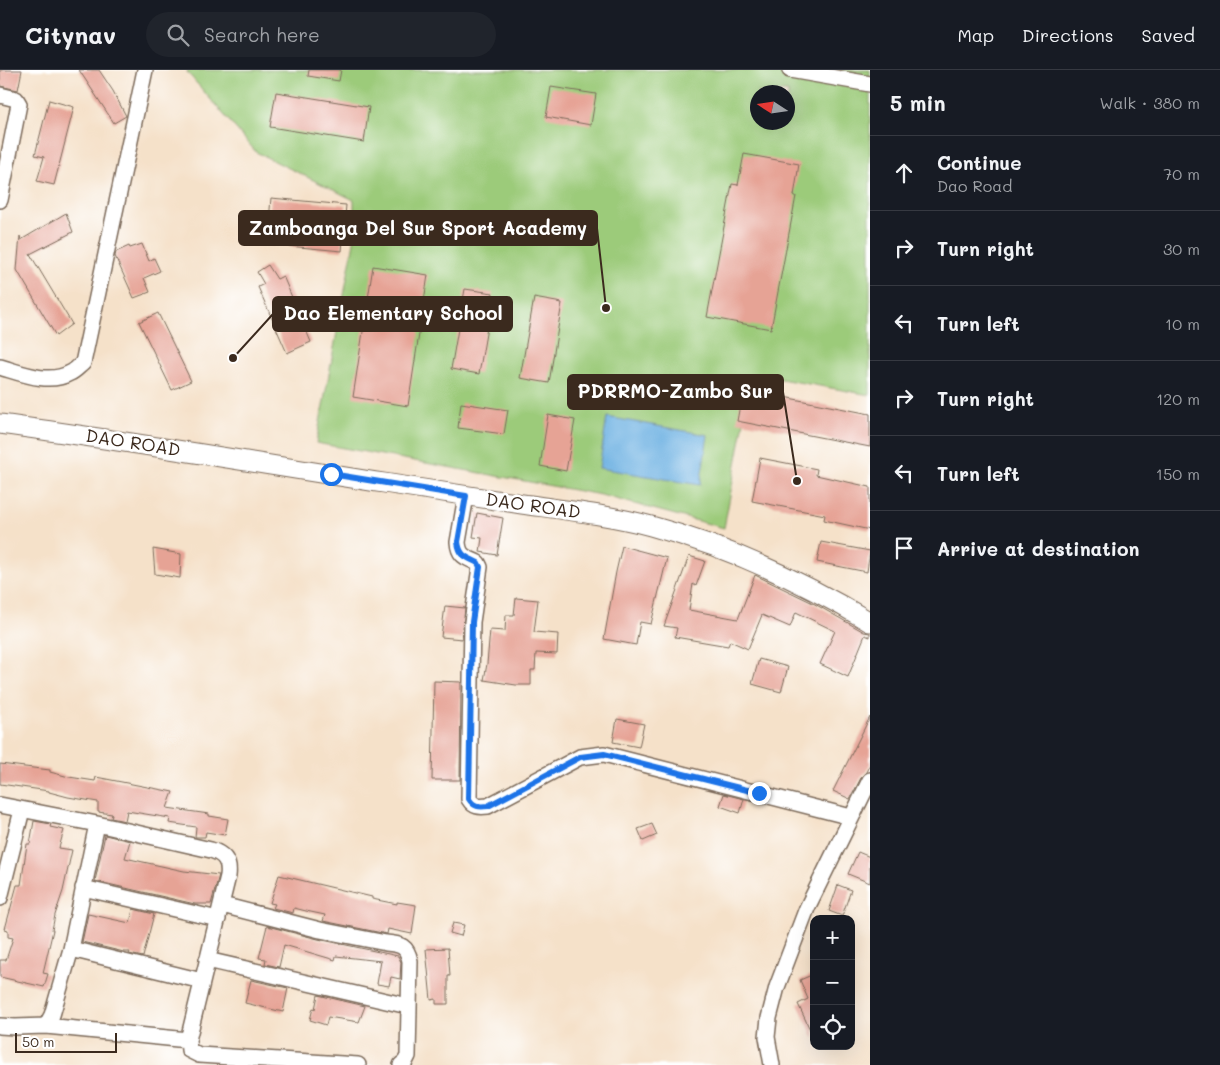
<!DOCTYPE html>
<meta charset="utf-8">
<style>
body{margin:0;font-family:Mali,sans-serif;background:#20242c;color:#f1f3f6}
.controls{position:absolute;right:15px;bottom:15px;display:grid;overflow:hidden;border-radius:10px;box-shadow:0 5px 20px #0002}
.controls button{width:45px;height:45px;display:grid;place-items:center;padding:0;border:0;border-bottom:1px solid #363941;background:#171b24;color:#f1f3f6;font:25px sans-serif}
.compass{position:absolute;left:750px;top:15px;width:45px;height:45px;border-radius:50%;background:#171b24;box-shadow:0 5px 20px #0002;rotate:282deg}
.scale{position:absolute;left:15px;bottom:12px;width:102px;box-sizing:border-box;padding-left:5px;border:2px solid #3b2a1e;border-top:0;font-size:14px;line-height:18px;white-space:nowrap;color:#3b2a1e;-webkit-text-stroke:4px #fff;paint-order:stroke}
.stop{position:absolute;width:15px;height:15px;margin:-11px;border:4px solid #1a73e8;border-radius:50%;background:#fff}
.stop.end{background:#1a73e8;border-color:#fff;box-shadow:0 1px 5px #0008}
.list{margin:0;padding:0;list-style:none}
h2{display:flex;justify-content:space-between;align-items:center;height:65px;margin:0;padding:0 20px;font-size:21px}
h2 small{font-size:16px;font-weight:400;color:#9ea1a6}
.list li{display:grid;grid-template-columns:32px 1fr auto;gap:15px;align-items:center;box-sizing:border-box;height:75px;padding:0 20px;border-top:1px solid #363941}
.list b{display:block;font-size:19px;white-space:nowrap}
.list p{margin:0;font-size:16px;white-space:nowrap;color:#9ea1a6}
.list em{font-size:16px;font-style:normal;color:#9ea1a6}
.icon{flex:none;width:28px;height:28px;fill:none;stroke:currentColor;stroke-width:2;stroke-linecap:round;stroke-linejoin:round}
.map{position:relative;flex:none;width:870px;height:995px;overflow:hidden}
header{display:flex;align-items:center;gap:30px;box-sizing:border-box;height:70px;padding:0 25px;background:#171b24;border-bottom:1px solid #363941}
header strong{font-size:24px}
nav{display:flex;gap:28px;margin-inline-start:auto;font-size:18px}
.search{width:350px;height:45px;background:#20242c;display:flex;align-items:center;gap:12px;box-sizing:border-box;padding:0 18px;border-radius:28px;color:#9ea1a6;font-size:19px}
main{display:flex}
aside{flex:1;background:#171b24}
.map>svg:first-child{display:block}
.green{fill:#9ccb7a;stroke:#6c7a4c;fill-rule:evenodd}
.water{fill:#6db1e2;stroke:#546e80}
.building{fill:#e6a395}
.lines{fill:none;stroke-linecap:round;stroke-linejoin:round}
.minor-casing{stroke:#7c6a5a;stroke-width:18}
.tertiary-casing{stroke:#7c6a5a;stroke-width:21}
.minor{stroke:#fff;stroke-width:15}
.tertiary{stroke:#fff;stroke-width:19}
.route{stroke:#1a73e8;stroke-width:6}
.labels{text-anchor:middle;stroke-width:5;stroke-linejoin:round;paint-order:stroke}
.street-label{font-size:18px;fill:#3b2a1e;stroke:#fff}
.leader{fill:none;stroke:#3b2a1e;stroke-width:2}
.callout-dot{fill:#3b2a1e;stroke:#fff;stroke-width:2}
.callout{fill:#3b2a1e;stroke:#3b2a1e;stroke-width:2}
.callout-label{font-size:19px;text-anchor:middle;font-weight:bold;fill:#fff}
</style>
<header>
<strong>Citynav</strong>
<div class="search"><svg class="icon" aria-label="search" viewBox="0 0 24 24"><circle cx="10" cy="10" r="6"/><path d="M15 15l6 6"/></svg>Search here</div>
<nav><a>Map</a><a>Directions</a><a>Saved</a></nav>
</header>
<main>
<div class="map">
<svg width="870" height="995" viewBox="0 0 870 995">
<rect width="100%" height="100%" fill="#fff"/>
<filter id="ink" filterUnits="userSpaceOnUse"><feTurbulence type="fractalNoise" baseFrequency=".02" numOctaves="2"/><feDisplacementMap in="SourceGraphic" scale="10" xChannelSelector="R" yChannelSelector="G"/><feConvolveMatrix kernelMatrix="1 2 1 2 8 2 1 2 1" color-interpolation-filters="sRGB"/></filter>
<filter id="wash" filterUnits="userSpaceOnUse"><feTurbulence type="fractalNoise" baseFrequency=".0096" numOctaves="4" result="noise"/><feDisplacementMap in="SourceGraphic" scale="20" xChannelSelector="R" yChannelSelector="G"/><feGaussianBlur stdDeviation="1.12" result="paint"/><feColorMatrix in="noise" values="0 0 0 0 0 0 0 0 0 0 0 0 0 0 0 0 0 1.4 0 .05"/><feComposite in="paint" operator="in"/></filter>
<g filter="url(#wash)">
<rect width="100%" height="100%" fill="#f5e1c9"/>
<path class="green" d="M188,0H870V325L753,304L724,458L601,425L316,373L354,172V130L256,82L187,2ZM758,22H788V52H758Z"/>
<path class="water" d="M607,347L708,365L700,415L599,398Z"/>
<g id="blocks">
<path class="building" d="M0,0H22L18,20L0,16Z
M79,0H99L113,21L126,46L114,53Z
M309,0H341L339,11L308,6Z
M551,17L596,24L591,55L546,47Z
M276,22L369,37L364,72L270,57Z
M49,30L74,37L54,115L37,111L44,87L35,85Z
M744,84L799,94L794,126H796L771,259L707,247L732,114L738,115Z
M271,128L346,135L342,181L267,174Z
M66,143L73,162L30,184L72,254L56,266L17,200L20,166L21,170Z
M142,174L149,191L154,188L160,201L144,208L150,222L134,228L115,186L116,182L129,176L130,178Z
M268,195L277,209L283,206L311,272L287,283L258,217L264,214L257,202Z
M373,196L428,205L408,336L353,327Z
M465,219L493,223L479,304L451,299Z
M534,228L562,233L549,313L520,308Z
M158,243L191,311L172,320L139,252Z
M743,319L870,344V377L737,351Z
M461,333L508,340L504,364L458,358Z
M548,345L575,350L566,401L540,396Z
M760,388L817,399L816,405L870,417V460L824,450L825,445L752,431Z
M477,443L503,448L497,485L480,482L482,468L473,467Z
M821,472L870,481L867,502L817,492Z
M622,476L667,488L651,554L640,552L636,575L604,569L616,502Z
M153,479L181,484L180,508L155,504Z
M689,486L705,491L696,516L693,514L689,540L738,549L755,505L813,533L864,562L870,563V567L865,565L848,607L820,594L835,561L796,542L790,557L762,545L748,579L730,571L728,576L675,567L677,558L664,556Z
M516,528L538,530L534,562L558,564L557,584L536,583L535,600H531V615H516L484,610L487,594L490,560L505,561L506,545H514Z
M445,536L465,538L462,569L441,567Z
M759,589L788,597L781,622L752,614Z
M434,611L461,612L460,710H432Z
M870,647V694L866,702L862,706L850,729L833,721Z
M617,649L644,654L639,677L613,672Z
M0,694L50,700V702L69,707L95,711L96,707L173,722L167,738L209,744V746L228,749L225,765L206,762L205,767H195L196,757L169,753L170,748L127,741L125,751L111,748L112,744L98,742V732L68,727L49,722V721L0,714Z
M724,724L744,729L740,743L720,736Z
M34,751L51,754L50,757L64,760L59,778L72,780L63,821L55,845L52,860H53L43,903L48,904L44,917L0,907V890H6L13,868L8,867V860L5,859L17,815H21L27,774H30Z
M652,754L657,765L643,771L638,759Z
M105,765L130,771L125,788L184,801L219,805L211,834H195L95,811Z
M858,782L870,787V813L848,804Z
M279,805L372,827V829L397,834V832L416,835L412,864L388,859L387,864L323,851L325,845L306,841L294,838L293,843L273,838L275,834L270,833Z
M838,815L851,820L842,846L829,841Z
M133,839L154,844L143,887L129,884L130,882H124L82,872L88,844L130,853Z
M453,853L464,855L461,866L450,863Z
M267,856L318,869L398,886L401,892L400,909L391,907L389,916L377,914L381,891L336,886L335,890L284,875L279,897L265,894L266,889L259,888Z
M448,878L450,906H448V934H436V929L431,930L426,879Z
M814,904V968L798,934L808,929L800,910Z
M251,910L288,918L283,942L245,933Z
M318,925L365,936L359,952L328,947L326,955L310,950L313,938L315,939Z"/>
</g>
</g>
<g filter="url(#ink)">
<use href="#blocks" fill-opacity="0" stroke="#7c6a5a" stroke-width="1"/>
<g class="lines">
<defs>
<path id="minor" d="M790,0L870,14
M0,25L16,29L19,34L0,130
M0,297C21,303 49,315 70,303C75,301 79,296 83,293L145,0
M466,426L458,472C459,487 466,487 478,493L480,497L472,552L469,729C474,737 479,737 488,736L580,687L604,684L851,747
M0,735L97,754L211,780C224,784 230,791 228,806L188,970L46,956
M83,818L218,849
M0,828L22,740
M222,835L320,860L386,873C401,874 407,876 410,891L408,986L405,992L401,995
M71,879L202,911
M207,890L408,936
M0,956L15,957L46,956L52,945L71,879L97,754
M188,970L189,980L199,985L358,995
M772,995L767,967L769,948L777,917L807,838L870,710"/>
<path id="tertiary" d="M0,354C128,371 256,393 384,413C430,420 476,427 522,434C565,440 609,445 651,456C728,477 802,511 870,552"/>
</defs>
<use href="#minor" class="minor-casing"/>
<use href="#tertiary" class="tertiary-casing"/>
<use href="#minor" class="minor"/>
<use href="#tertiary" class="tertiary"/>
</g>
</g>
<g class="lines" filter="url(#ink)">
<path class="route" d="M331,404L466,426L458,472C460,487 467,487 478,493L480,497L472,552L469,729C474,737 479,737 488,736L580,687L604,684L759,723"/>
</g>
<g class="labels">
<g class="street-label">
<text transform="translate(133 373) rotate(9)" y="6">DAO ROAD</text>
<text transform="translate(533 436) rotate(8)" y="6">DAO ROAD</text>
</g>
</g>
<path class="leader" d="M606 238L597 158M233 288L273 244M797 411L783 322"/>
<g class="callout-dot">
<circle cx="606" cy="238" r="5"/>
<circle cx="233" cy="288" r="5"/>
<circle cx="797" cy="411" r="5"/>
</g>
<g class="callout">
<rect x="239" y="141" width="358" height="34" rx="5"/>
<rect x="273" y="227" width="239" height="34" rx="5"/>
<rect x="568" y="305" width="215" height="34" rx="5"/>
</g>
<g class="callout-label">
<text x="418" y="165">Zamboanga Del Sur Sport Academy</text>
<text x="393" y="250">Dao Elementary School</text>
<text x="675" y="328">PDRRMO-Zambo Sur</text>
</g>
</svg>
<div class="controls">
<button>+</button>
<button>−</button>
<button><svg class="icon" aria-label="locate" viewBox="0 0 24 24"><circle cx="12" cy="12" r="6"/><path d="M12 2v4M12 18v4M2 12h4M18 12h4"/></svg></button>
</div>
<svg class="compass" viewBox="-18 -18 36 36"><path d="M0-13l5 13h-10z" fill="#e53935"/><path d="M0 13l5-13h-10z" fill="#9ea1a6"/></svg>
<div class="scale">50 m</div>
<div class="stop" style="left:331px;top:404px"></div>
<div class="stop end" style="left:759px;top:723px"></div>
</div>
<aside>
<h2>5 min<small>Walk · 380 m</small></h2>
<ul class="list">
<li><svg class="icon" aria-label="ahead" viewBox="0 0 24 24"><path d="M12 20V5M6 11l6-6 6 6"/></svg><div><b>Continue</b><p>Dao Road</p></div><em>70 m</em></li>
<li><svg class="icon" aria-label="right" viewBox="0 0 24 24"><path d="M7 20v-9h11M14 6l5 5-5 5"/></svg><div><b>Turn right</b></div><em>30 m</em></li>
<li><svg class="icon" aria-label="left" viewBox="0 0 24 24"><path d="M17 20v-9H6M10 6l-5 5 5 5"/></svg><div><b>Turn left</b></div><em>10 m</em></li>
<li><svg class="icon" aria-label="right" viewBox="0 0 24 24"><path d="M7 20v-9h11M14 6l5 5-5 5"/></svg><div><b>Turn right</b></div><em>120 m</em></li>
<li><svg class="icon" aria-label="left" viewBox="0 0 24 24"><path d="M17 20v-9H6M10 6l-5 5 5 5"/></svg><div><b>Turn left</b></div><em>150 m</em></li>
<li><svg class="icon" aria-label="arrive" viewBox="0 0 24 24"><path d="M6 21V4h12l-3 4 3 4H6"/></svg><div><b>Arrive at destination</b></div></li>
</ul>
</aside>
</main>
